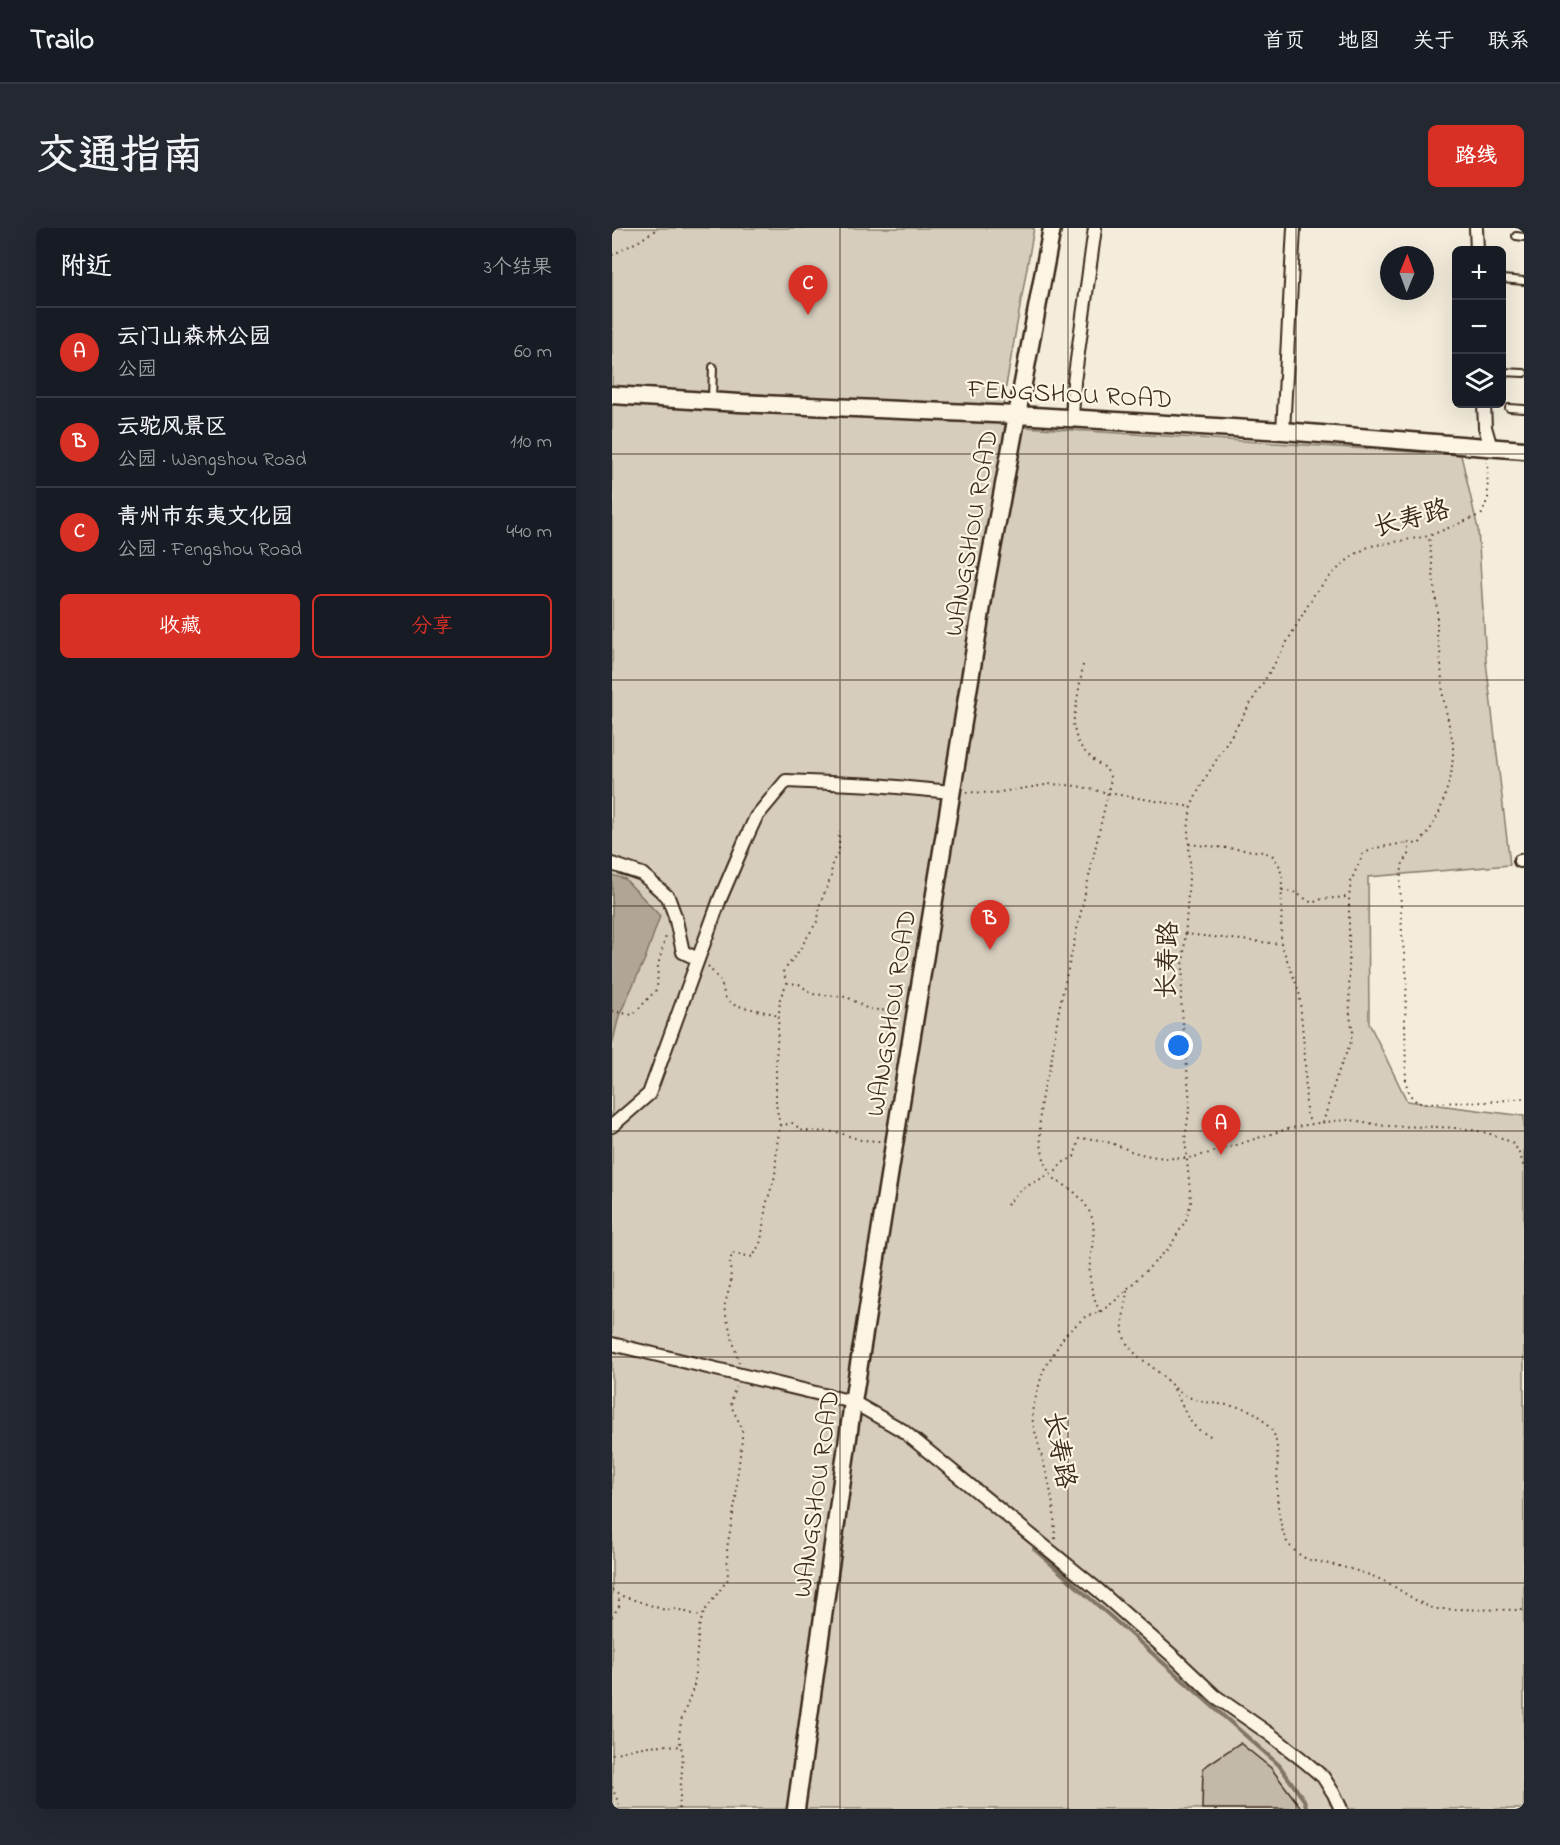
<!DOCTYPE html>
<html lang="zh">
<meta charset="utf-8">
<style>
body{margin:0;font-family:"Indie Flower","LXGW WenKai TC",sans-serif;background:#242831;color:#f1f3f6}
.controls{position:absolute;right:18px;top:18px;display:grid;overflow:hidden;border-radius:9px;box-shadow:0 6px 24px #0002}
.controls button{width:54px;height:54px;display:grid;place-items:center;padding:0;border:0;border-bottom:2px solid #363941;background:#171b24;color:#f1f3f6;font:30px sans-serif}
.compass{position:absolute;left:768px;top:18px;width:54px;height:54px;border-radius:50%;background:#171b24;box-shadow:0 6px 24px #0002;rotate:1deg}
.you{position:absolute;left:567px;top:818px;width:21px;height:21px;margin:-15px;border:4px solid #fff;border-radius:50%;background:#1a73e8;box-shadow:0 0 0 9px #1a73e833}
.badge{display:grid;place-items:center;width:39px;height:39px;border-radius:50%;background:#d93025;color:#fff;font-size:20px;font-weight:700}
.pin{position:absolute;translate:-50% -50px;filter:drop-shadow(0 2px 3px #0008)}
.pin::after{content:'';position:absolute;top:32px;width:21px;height:18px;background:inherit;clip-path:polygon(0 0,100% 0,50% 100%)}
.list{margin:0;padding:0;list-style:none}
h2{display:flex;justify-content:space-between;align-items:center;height:78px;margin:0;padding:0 24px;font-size:26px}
h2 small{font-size:20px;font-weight:400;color:#9ea1a6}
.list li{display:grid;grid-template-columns:39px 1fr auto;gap:18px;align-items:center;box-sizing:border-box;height:90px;padding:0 24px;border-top:2px solid #363941}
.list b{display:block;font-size:22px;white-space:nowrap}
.list p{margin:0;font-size:20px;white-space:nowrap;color:#9ea1a6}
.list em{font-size:20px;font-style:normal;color:#9ea1a6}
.actions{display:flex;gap:12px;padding:18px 24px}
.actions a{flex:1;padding:14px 0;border:2px solid #d93025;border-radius:9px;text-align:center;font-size:21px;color:#d93025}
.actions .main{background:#d93025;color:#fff}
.icon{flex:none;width:33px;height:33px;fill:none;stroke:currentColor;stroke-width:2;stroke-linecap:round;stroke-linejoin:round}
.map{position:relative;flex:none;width:912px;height:1581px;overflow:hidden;border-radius:9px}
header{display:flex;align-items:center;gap:36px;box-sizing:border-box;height:84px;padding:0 30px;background:#171b24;border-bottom:2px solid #363941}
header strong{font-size:28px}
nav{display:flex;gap:33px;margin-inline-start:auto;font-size:21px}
.intro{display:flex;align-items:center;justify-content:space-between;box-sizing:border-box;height:144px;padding:0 36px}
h1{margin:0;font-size:42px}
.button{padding:15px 27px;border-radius:9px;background:#d93025;color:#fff;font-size:21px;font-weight:700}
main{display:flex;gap:36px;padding:0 36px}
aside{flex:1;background:#171b24;border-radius:9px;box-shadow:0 6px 24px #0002}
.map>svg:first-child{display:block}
.green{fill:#d6cdbd;stroke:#887c6e;stroke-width:1.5}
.water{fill:#b0a596;stroke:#817466;stroke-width:1.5}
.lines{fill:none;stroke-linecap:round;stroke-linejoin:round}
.stream{stroke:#817466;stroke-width:4}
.building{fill:#c3b9aa;stroke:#3b2a1e;stroke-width:1.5}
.lane-casing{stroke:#3b2a1e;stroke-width:10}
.street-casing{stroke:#3b2a1e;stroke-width:16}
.secondary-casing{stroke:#3b2a1e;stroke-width:21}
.path{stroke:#3b2a1e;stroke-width:2;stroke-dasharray:1.5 4.5;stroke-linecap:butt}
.lane{stroke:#fcf5e5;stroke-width:6}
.street{stroke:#fcf5e5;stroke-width:12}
.secondary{stroke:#fcf5e5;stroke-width:16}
.grid{fill:none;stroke:#3b2a1e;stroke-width:1.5;stroke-opacity:0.55}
.labels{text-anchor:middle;stroke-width:4.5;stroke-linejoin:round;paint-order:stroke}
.street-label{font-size:26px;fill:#3b2a1e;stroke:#fcf5e5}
</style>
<header>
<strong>Trailo</strong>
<nav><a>首页</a><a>地图</a><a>关于</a><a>联系</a></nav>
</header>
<div class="intro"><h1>交通指南</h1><a class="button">路线</a></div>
<main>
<aside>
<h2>附近<small>3个结果</small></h2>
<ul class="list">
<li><span class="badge">A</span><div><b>云门山森林公园</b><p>公园</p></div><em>60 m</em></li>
<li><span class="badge">B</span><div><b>云驼风景区</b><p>公园 · Wangshou Road</p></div><em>110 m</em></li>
<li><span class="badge">C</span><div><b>青州市东夷文化园</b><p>公园 · Fengshou Road</p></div><em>440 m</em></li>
</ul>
<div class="actions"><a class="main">收藏</a><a>分享</a></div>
</aside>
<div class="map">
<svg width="912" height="1581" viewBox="0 0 912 1581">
<rect width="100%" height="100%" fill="#f4eddd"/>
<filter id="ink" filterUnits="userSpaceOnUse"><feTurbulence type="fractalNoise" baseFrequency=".0167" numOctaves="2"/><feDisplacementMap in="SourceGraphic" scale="12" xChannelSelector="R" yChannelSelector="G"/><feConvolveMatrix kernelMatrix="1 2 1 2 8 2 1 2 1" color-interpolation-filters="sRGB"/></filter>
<g filter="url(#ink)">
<path class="green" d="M0,0H422L391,175L412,199L849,227L866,301L874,433L898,637L756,649L757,795L795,873L912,888V1581H0Z"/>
<path class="water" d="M0,647L13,651L48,688L33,731L7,788L0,817Z"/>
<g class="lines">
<path class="stream" d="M422,1321L667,1537L692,1572L695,1581"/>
</g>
<path class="building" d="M628,1515L659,1540L690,1581H590L591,1540Z"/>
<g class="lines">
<defs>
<path id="lane" d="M904,8L912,9
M890,51L912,53
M890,144L912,145
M100,171L101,139
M897,180L912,181"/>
<path id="street" d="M864,0L865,22
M872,176L873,199L879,220
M460,191L462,154L483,0
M671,203L682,0
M908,633L912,632
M0,636L30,646L56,669L63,688L71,724L86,731
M0,898L37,866L108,671L132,615L144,589L174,553L263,557L340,564
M0,1116L241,1174L290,1202L486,1362L563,1430L603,1468L659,1507L692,1533L711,1549L722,1566L729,1581"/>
<path id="secondary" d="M0,167L127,175L405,187L671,203L912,222
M184,1581L241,1174L282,917L374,353L440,0"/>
</defs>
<use href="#lane" class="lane-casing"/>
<use href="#street" class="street-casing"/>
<use href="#secondary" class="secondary-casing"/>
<path class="path" d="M0,27L27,13L46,0
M471,437L461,496L465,512L471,522L485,535L494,540L499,551L449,772C444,795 442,818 438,840C436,848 433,855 431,862C426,885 426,923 437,944C441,951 447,954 454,958C465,965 476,977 480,990C484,1003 479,1022 478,1035C476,1051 481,1070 488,1084
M354,564L382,565L440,556L465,558L496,565L579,579
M793,615L797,621V628L791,634L788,654L790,707L795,750L793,790L794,855L797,866L806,875L877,874L912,870
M577,616L652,624L661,628L667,637L670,648L669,716L687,763L693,829L694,884L699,896
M670,662L684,665L700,675L710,671L735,669
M573,706L668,716
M96,738L109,754L113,769L122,777L158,785L168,789
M175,755L187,756L200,766L235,769L256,781L288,784
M0,783L21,787L45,761L46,737L54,708
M711,895L725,847L739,814L741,804L738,788L737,744V669L739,653L751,626L763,620L793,615L807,616L818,602L828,583L839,548L841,528V515L831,469L828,422L825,407V383L817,308
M168,898L180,895L191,903L225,904L249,912L268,913
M395,977L409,961L444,943L450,935L462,929L467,911C485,909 503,916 519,923C536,929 555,931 573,930C585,929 597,925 608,922C639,913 668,901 700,896C714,894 731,891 746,893C756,894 766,898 777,898C815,900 863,895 898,914C906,918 910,932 912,941
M515,1062C514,1075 510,1090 511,1103C512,1121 532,1132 545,1143C558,1155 567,1167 585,1172C604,1178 635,1175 649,1190C653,1195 658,1200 661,1204C668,1218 665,1243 665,1258C665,1275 667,1296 674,1312C677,1319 690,1330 698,1332C723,1337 748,1342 772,1353C790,1362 804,1375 824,1381L912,1382
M127,1135L112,1080L119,1054L118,1035L120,1025L141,1029L149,1013L154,977L163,948L165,917L168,898L164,876V833L168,770L175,755L171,744L184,727L206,692L208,676L219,649L220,635L227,623V603
M562,1161C574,1183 575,1200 601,1209
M443,1311L442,1283L437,1255L421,1196L420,1183L431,1143L453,1107L474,1088L488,1084L503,1073L557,1020L574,992L579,974L573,911L578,876L569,771L578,635L576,602L579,579L588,559L660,440L703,365L721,345L740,328L758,318L817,308L870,286L876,270L875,234
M0,1362L7,1367L53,1382L65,1381L90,1389
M0,1389L7,1378V1367
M0,1526C24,1520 44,1514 69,1519
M0,1559L9,1581
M67,1581L71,1528L67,1509L69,1493L82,1458L87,1399L92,1384L116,1351L115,1320L124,1270L125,1251L130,1212V1200L119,1178L121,1166L124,1159"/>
<use href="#lane" class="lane"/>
<use href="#street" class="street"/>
<use href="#secondary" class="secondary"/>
</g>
</g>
<path class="grid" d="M228,0V1581M456,0V1581M684,0V1581M0,226H912M0,452H912M0,678H912M0,903H912M0,1129H912M0,1355H912"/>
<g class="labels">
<g class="street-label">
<text transform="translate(458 165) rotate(3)" y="9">FENGSHOU ROAD</text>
<text transform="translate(799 289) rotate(-15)" y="9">长寿路</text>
<text transform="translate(358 305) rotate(-80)" y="9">WANGSHOU ROAD</text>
<text transform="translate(554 732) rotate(-88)" y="9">长寿路</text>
<text transform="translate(278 785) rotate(-81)" y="9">WANGSHOU ROAD</text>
<text transform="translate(449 1222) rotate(80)" y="9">长寿路</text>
<text transform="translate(203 1266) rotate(-82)" y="9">WANGSHOU ROAD</text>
</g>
</g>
</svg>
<div class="controls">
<button>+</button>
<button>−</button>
<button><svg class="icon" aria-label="layers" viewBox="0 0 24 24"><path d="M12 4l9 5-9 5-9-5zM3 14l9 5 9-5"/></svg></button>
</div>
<svg class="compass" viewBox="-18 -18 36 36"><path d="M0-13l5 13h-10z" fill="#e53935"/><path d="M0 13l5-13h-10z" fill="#9ea1a6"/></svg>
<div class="you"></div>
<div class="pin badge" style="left:609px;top:927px">A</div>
<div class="pin badge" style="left:378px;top:722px">B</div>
<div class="pin badge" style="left:196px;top:87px">C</div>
</div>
</main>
